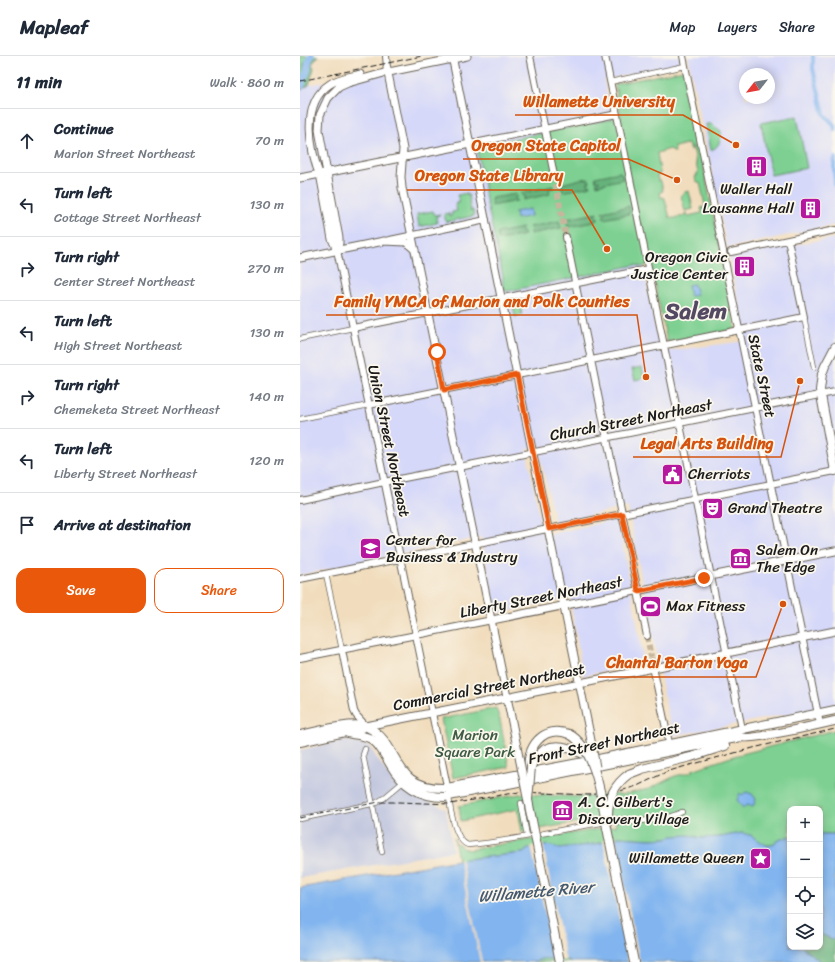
<!DOCTYPE html>
<meta charset="utf-8">
<style>
body{margin:0;font-family:Sriracha,sans-serif;background:#f2f2f3;color:#1f2937}
.controls{position:absolute;right:12px;bottom:12px;display:grid;overflow:hidden;border-radius:8px;box-shadow:0 2px 10px #0003}
.controls button{width:36px;height:36px;display:grid;place-items:center;padding:0;border:0;border-bottom:1px solid #e0e1e3;background:#fff;color:#1f2937;font:20px sans-serif}
.compass{position:absolute;left:439px;top:12px;width:36px;height:36px;border-radius:50%;background:#fff;box-shadow:0 2px 10px #0003;rotate:239deg}
.stop{position:absolute;width:12px;height:12px;margin:-9px;border:3px solid #ea580c;border-radius:50%;background:#fff}
.stop.end{background:#ea580c;border-color:#fff;box-shadow:0 1px 4px #0008}
.list{margin:0;padding:0;list-style:none}
h2{display:flex;justify-content:space-between;align-items:center;height:52px;margin:0;padding:0 16px;font-size:17px}
h2 small{font-size:13px;font-weight:400;color:#747a83}
.list li{display:grid;grid-template-columns:26px 1fr auto;gap:12px;align-items:center;box-sizing:border-box;height:64px;padding:0 16px;border-top:1px solid #e0e1e3}
.list b{display:block;font-size:15px;white-space:nowrap}
.list p{margin:0;font-size:13px;white-space:nowrap;color:#747a83}
.list em{font-size:13px;font-style:normal;color:#747a83}
.actions{display:flex;gap:8px;padding:12px 16px}
.actions a{flex:1;padding:9px 0;border:1px solid #ea580c;border-radius:12px;text-align:center;font-size:14px;color:#ea580c}
.actions .main{background:#ea580c;color:#fff}
.icon{flex:none;width:22px;height:22px;fill:none;stroke:currentColor;stroke-width:2;stroke-linecap:round;stroke-linejoin:round}
.map{position:relative;flex:none;width:535px;height:906px;overflow:hidden}
header{display:flex;align-items:center;gap:24px;box-sizing:border-box;height:56px;padding:0 20px;background:#fff;border-bottom:1px solid #e0e1e3}
header strong{font-size:19px}
nav{display:flex;gap:22px;margin-inline-start:auto;font-size:14px}
main{display:flex}
aside{flex:1;background:#fff}
.map>svg:first-child{display:block}
.built{fill:#d5d8f9;fill-rule:evenodd}
.industrial{fill:#bdc3de}
.green{fill:#7ed092;stroke:#4d7657;fill-rule:evenodd}
.forest{fill:#66b27c;stroke:#41674c}
.water{fill:#82b5ef;stroke:#4f6886}
.pier{fill:#f1ddbd}
.lines{fill:none;stroke-linecap:round;stroke-linejoin:round}
.canal{stroke:#82b5ef;stroke-width:4}
.river{stroke:#82b5ef;stroke-width:7}
.secondary-tunnel{stroke:#c6b69d;stroke-width:6;stroke-dasharray:6 3;stroke-linecap:butt}
.street-casing{stroke:#676054;stroke-width:6}
.secondary-casing{stroke:#676054;stroke-width:8}
.primary-casing{stroke:#676054;stroke-width:9}
.highway-casing{stroke:#676054;stroke-width:10}
.street{stroke:#fff;stroke-width:4.5}
.secondary{stroke:#fff;stroke-width:6}
.primary{stroke:#fff;stroke-width:7}
.highway{stroke:#fff;stroke-width:8}
.rail{stroke:#1c1c1c;stroke-width:1;stroke-dasharray:6 3;stroke-linecap:butt}
.primary-bridge-casing{stroke:#676054;stroke-width:9;stroke-linecap:butt}
.highway-bridge-casing{stroke:#676054;stroke-width:10;stroke-linecap:butt}
.primary-bridge{stroke:#fff;stroke-width:7}
.highway-bridge{stroke:#fff;stroke-width:8}
.route{stroke:#ea580c;stroke-width:5}
.labels{text-anchor:middle;stroke-width:3.5;stroke-linejoin:round;paint-order:stroke}
.poi-label{font-size:15px;fill:#1c1c1c;stroke:#fbf7ec;text-anchor:start}
.street-label{font-size:15px;fill:#1c1c1c;stroke:#fbf7ec}
.park-label{font-size:15px;fill:#3e5b45;stroke:#fbf7ec}
.water-label{font-size:16px;font-style:italic;fill:#455970;stroke:#fbf7ec}
.town-label{font-size:23px;font-weight:bold;fill:#534962;stroke:#fbf7ec}
.leader{fill:none;stroke:#d4530e;stroke-width:1.5}
.callout-dot{fill:#d4530e;stroke:#fbf7ec;stroke-width:1.5}
.callout-label{font-size:16px;text-anchor:middle;font-weight:bold;fill:#d4530e;stroke:#fbf7ec;stroke-width:3.5;stroke-linejoin:round;paint-order:stroke}
</style>
<header>
<strong>Mapleaf</strong>
<nav><a>Map</a><a>Layers</a><a>Share</a></nav>
</header>
<main>
<aside>
<h2>11 min<small>Walk · 860 m</small></h2>
<ul class="list">
<li><svg class="icon" aria-label="ahead" viewBox="0 0 24 24"><path d="M12 20V5M6 11l6-6 6 6"/></svg><div><b>Continue</b><p>Marion Street Northeast</p></div><em>70 m</em></li>
<li><svg class="icon" aria-label="left" viewBox="0 0 24 24"><path d="M17 20v-9H6M10 6l-5 5 5 5"/></svg><div><b>Turn left</b><p>Cottage Street Northeast</p></div><em>130 m</em></li>
<li><svg class="icon" aria-label="right" viewBox="0 0 24 24"><path d="M7 20v-9h11M14 6l5 5-5 5"/></svg><div><b>Turn right</b><p>Center Street Northeast</p></div><em>270 m</em></li>
<li><svg class="icon" aria-label="left" viewBox="0 0 24 24"><path d="M17 20v-9H6M10 6l-5 5 5 5"/></svg><div><b>Turn left</b><p>High Street Northeast</p></div><em>130 m</em></li>
<li><svg class="icon" aria-label="right" viewBox="0 0 24 24"><path d="M7 20v-9h11M14 6l5 5-5 5"/></svg><div><b>Turn right</b><p>Chemeketa Street Northeast</p></div><em>140 m</em></li>
<li><svg class="icon" aria-label="left" viewBox="0 0 24 24"><path d="M17 20v-9H6M10 6l-5 5 5 5"/></svg><div><b>Turn left</b><p>Liberty Street Northeast</p></div><em>120 m</em></li>
<li><svg class="icon" aria-label="arrive" viewBox="0 0 24 24"><path d="M6 21V4h12l-3 4 3 4H6"/></svg><div><b>Arrive at destination</b></div></li>
</ul>
<div class="actions"><a class="main">Save</a><a>Share</a></div>
</aside>
<div class="map">
<svg width="535" height="906" viewBox="0 0 535 906">
<rect width="100%" height="100%" fill="#fbf7ec"/>
<filter id="ink" filterUnits="userSpaceOnUse"><feTurbulence type="fractalNoise" baseFrequency=".025" numOctaves="2"/><feDisplacementMap in="SourceGraphic" scale="8" xChannelSelector="R" yChannelSelector="G"/><feConvolveMatrix kernelMatrix="1 2 1 2 8 2 1 2 1" color-interpolation-filters="sRGB"/></filter>
<filter id="wash" filterUnits="userSpaceOnUse"><feTurbulence type="fractalNoise" baseFrequency=".012" numOctaves="4" result="noise"/><feDisplacementMap in="SourceGraphic" scale="16" xChannelSelector="R" yChannelSelector="G"/><feGaussianBlur stdDeviation="0.9" result="paint"/><feColorMatrix in="noise" values="0 0 0 0 0 0 0 0 0 0 0 0 0 0 0 0 0 1.4 0 .05"/><feComposite in="paint" operator="in"/></filter>
<g filter="url(#wash)">
<rect width="100%" height="100%" fill="#f1ddbd"/>
<path class="built" d="M170,0H380L381,8L304,24L334,162L360,296L446,285L429,200L535,182V649L372,680L328,451L255,466L238,390L226,393L243,480L318,463L344,606L283,620L270,542L196,558L181,481L0,519V35L9,29Z
M388,0H535V169L427,192ZM445,18H469V42H445Z"/>
<path class="industrial" d="M46,684L69,690L94,728L146,753L153,795L0,822V694Z"/>
<path class="green" d="M0,0H9L4,8V17L0,21Z
M384,14L436,273L367,286L351,209L340,211L336,209L209,235H206C202,231 202,226 203,221L184,134V130L176,91L180,89L308,64L312,62L321,61L315,28ZM388,88L390,94H392L391,91H393L398,117H397V120H395L396,126L400,127L406,154H404L403,151L401,152L402,157L388,160L387,157H385V159C381,161 374,163 370,162L365,143L364,141L361,142L360,136L363,135L361,125H358L357,119L360,118V116L357,97L370,93L372,94L373,96H375L374,91Z
M497,60L507,112L471,119L461,67Z
M406,68H411L421,75C422,82 419,92 411,94Z
M389,135L393,153L385,155L381,140L385,136Z
M167,137V140L169,139L170,144L169,145L171,154L170,155L173,154L174,160L146,166L144,158L149,157L150,160L152,159V156L157,155L155,148L160,146L157,139Z
M133,155L135,159L140,158V159L136,160L137,167L119,171L117,158Z
M220,248L222,259L215,261L213,249Z
M342,311L344,322L335,324L332,313Z
M196,652L200,664L209,711L153,722L141,663Z
M535,674V778H520V753H490V780L479,784L471,789H465L450,779L442,777L420,781L401,782L394,780L351,783L319,781L301,787L281,790L258,792L248,789L228,793L223,797L158,804L154,782L156,788H159L162,792L170,794C218,784 268,779 316,770L314,760L222,776L218,753L161,765L159,750L219,738L283,741L315,738L321,739L349,733L375,720L392,716V714L434,700Z
M245,902C255,904 262,901 272,906H236L239,903Z"/>
<path class="forest" d="M9,0H18L12,8L14,12L9,29L0,35V22L4,17V8Z
M320,116L322,118L323,123L297,129L296,127L299,126V124L296,125L295,121Z
M285,122V123H289L290,126H288V129H291V130L263,136L261,128Z
M253,130L254,132L249,133L250,138L223,144V142H225V139L222,140L221,137Z
M216,138L217,141L214,142L215,144H217V145L192,150L191,144L192,142Z
M329,150L330,156L329,158L304,163L303,160L306,159L305,157H302V156Z
M297,157V158L294,159L295,161H298V164L294,165V166L268,171L266,163Z
M259,165L261,172L230,178V175L232,174L231,172L229,171Z
M223,172L220,174L221,176H224L225,179L200,184L198,183L197,177Z
M520,878L535,884V906H521L502,891H520Z"/>
<path class="water" d="M230,153L231,160L216,163L215,156Z
M394,228L397,239L390,240L388,229Z
M446,736L452,738L456,743L453,751L447,749L443,752L437,744L440,737L442,739Z
M442,777L450,779L468,790L471,789L479,784L490,780V891H502L521,906H272C263,901 262,904 252,903C246,903 241,901 236,906H0V832L158,804L223,797L228,793L248,789L258,792L281,790L301,787L319,781L351,783L367,782L373,780L388,779L401,782L420,781Z
M520,778H535V884L520,878Z"/>
<path class="pier" d="M315,780L340,906H328L303,784Z
M243,788L266,905L264,904L255,905L231,790Z
M159,802H161L182,906H180Z"/>
<g class="lines">
<path class="canal" d="M513,0V13L524,58L534,69L535,74
M535,102L534,112L535,129"/>
<path class="river" d="M0,31L2,29L3,23L7,16L9,4L11,0"/>
</g>
</g>
<g filter="url(#ink)">
<g class="lines">
<path class="secondary-tunnel" d="M254,119L266,181
M347,580L351,601"/>
<defs>
<path id="street" d="M310,26L385,10
M504,261L514,311
M0,283L53,272
M0,363L69,349
M26,518L42,594
M65,693L63,699L82,796
M149,741C150,753 155,785 168,789C212,785 256,774 301,767C327,764 357,768 382,756
M221,747L227,780
M0,763L76,747L84,742L103,726"/>
<path id="secondary" d="M86,0L87,12
M230,0L254,119
M305,0L442,673
M383,0L520,668
M170,88L317,58
M266,181L347,580
M90,184L186,164
M37,194L148,735
M431,196L535,174
M53,272L348,213
M69,349L504,261L488,184
M0,444L84,426L535,336
M0,523L535,415
M42,594L54,655L56,659L66,670
M0,602L192,564
M352,606L369,687"/>
<path id="primary" d="M152,0L289,674
M87,12L103,93L101,121L102,132L209,651
M0,122L170,88
M37,194L39,187V182L19,74L20,59L28,42L39,31L48,27L84,17L167,0
M37,194L32,183L21,123C10,95 0,47 30,28C39,22 50,21 60,18
M0,202L84,185L106,186L115,194
M192,564L535,495
M285,626L535,575
M46,676L63,672L66,670L280,627"/>
<path id="highway" d="M535,291L525,310L522,318L520,334L535,415
M0,679C14,676 55,665 67,671C103,687 88,734 147,732L289,705L535,654
M0,686L45,676C55,680 66,678 74,685C81,691 85,700 90,708C102,729 120,741 144,741L441,681C449,685 522,668 535,665
M245,693C262,685 275,696 292,701
M229,716C225,692 243,668 269,678
M329,718L342,713L391,701L425,690
M307,772L334,906"/>
</defs>
<use href="#street" class="street-casing"/>
<use href="#secondary" class="secondary-casing"/>
<use href="#primary" class="primary-casing"/>
<use href="#highway" class="highway-casing"/>
<use href="#street" class="street"/>
<use href="#secondary" class="secondary"/>
<use href="#primary" class="primary"/>
<use href="#highway" class="highway"/>
<path class="rail" d="M0,25L122,0
M0,762L79,746H99L150,748L219,736L289,739L320,735L337,730L366,716L386,710L453,692L535,673"/>
<defs>
<path id="primary-bridge" d="M209,651L227,741
M289,674L296,711"/>
<path id="highway-bridge" d="M269,678C296,692 302,745 307,772
M245,693L234,703L231,711L228,744L260,906
M308,759C308,742 315,728 329,718"/>
</defs>
<use href="#primary-bridge" class="primary-bridge-casing"/>
<use href="#highway-bridge" class="highway-bridge-casing"/>
<use href="#primary-bridge" class="primary-bridge"/>
<use href="#highway-bridge" class="highway-bridge"/>
</g>
</g>
<g class="lines" filter="url(#ink)">
<path class="route" d="M137,296L144,334L217,319L249,473L322,458L338,535L404,522"/>
</g>
<defs>
<symbol id="building-square" viewBox="-11 -11 22 22"><rect x="-9" y="-9" width="18" height="18" rx="4" fill="#b5179e" stroke="#fbf7ec"/><path d="M-4-6H4V6H1V3H-1V6H-4ZM-2.5-4.3h1.7v1.8h-1.7ZM.8-4.3h1.7v1.8H.8ZM-2.5-1h1.7V.8h-1.7ZM.8-1h1.7V.8H.8Z" fill="#fff"/></symbol>
<symbol id="civic-square" viewBox="-11 -11 22 22"><rect x="-9" y="-9" width="18" height="18" rx="4" fill="#b5179e" stroke="#fbf7ec"/><path d="M-.6-6.5H3V-4.5H.6V-3L4-1V1h2V6H-6V1h2V-1L-.6-3ZM-1.2 2.5V6h2.4V2.5Z" fill="#fff"/></symbol>
<symbol id="theatre-square" viewBox="-11 -11 22 22"><rect x="-9" y="-9" width="18" height="18" rx="4" fill="#b5179e" stroke="#fbf7ec"/><path d="M-5-5.5Q0-4 5-5.5V0Q5 5 0 6Q-5 5-5 0ZM-3.3-2.5H-1v1.5H-3.3ZM1-2.5H3.3v1.5H1ZM-2.8 1Q0 5.5 2.8 1Z" fill="#fff"/></symbol>
<symbol id="university-square" viewBox="-11 -11 22 22"><rect x="-9" y="-9" width="18" height="18" rx="4" fill="#b5179e" stroke="#fbf7ec"/><path d="M0-5L7-2L0 1L-7-2ZM-4 1L0 2.5L4 1V4Q0 6-4 4Z" fill="#fff"/></symbol>
<symbol id="museum-square" viewBox="-11 -11 22 22"><rect x="-9" y="-9" width="18" height="18" rx="4" fill="#b5179e" stroke="#fbf7ec"/><path d="M0-6L6-3V-2H-6V-3ZM-5-1h2V3h-2ZM-1-1h2V3h-2ZM3-1h2V3H3ZM-6 4H6V6H-6Z" fill="#fff"/></symbol>
<symbol id="stadium-square" viewBox="-11 -11 22 22"><rect x="-9" y="-9" width="18" height="18" rx="4" fill="#b5179e" stroke="#fbf7ec"/><path d="M0-5a6.5 5 0 1 0 0 10a6.5 5 0 1 0 0-10ZM-3.5-1.8h7v3.6h-7Z" fill="#fff"/></symbol>
<symbol id="sight-square" viewBox="-11 -11 22 22"><rect x="-9" y="-9" width="18" height="18" rx="4" fill="#b5179e" stroke="#fbf7ec"/><path d="M0-6L1.8-2.2L6-1.7L2.9 1.2L3.7 5.4L0 3.3L-3.7 5.4L-2.9 1.2L-6-1.7L-1.8-2.2Z" fill="#fff"/></symbol>
</defs>
<g fill-rule="evenodd">
<use href="#building-square" x="444" y="98" width="25" height="25"/>
<use href="#building-square" x="498" y="140" width="25" height="25"/>
<use href="#building-square" x="432" y="198" width="25" height="25"/>
<use href="#civic-square" x="360" y="406" width="25" height="25"/>
<use href="#theatre-square" x="400" y="440" width="25" height="25"/>
<use href="#university-square" x="58" y="480" width="25" height="25"/>
<use href="#museum-square" x="428" y="490" width="25" height="25"/>
<use href="#stadium-square" x="338" y="538" width="25" height="25"/>
<use href="#museum-square" x="250" y="742" width="25" height="25"/>
<use href="#sight-square" x="448" y="790" width="25" height="25"/>
</g>
<g class="labels">
<g class="poi-label">
<text x="456" y="138" text-anchor="middle">Waller Hall</text>
<text x="494" y="157" text-anchor="end">Lausanne Hall</text>
<text x="428" y="206" text-anchor="end">Oregon Civic<tspan x="428" dy="17">Justice Center</tspan></text>
<text x="388" y="423">Cherriots</text>
<text x="428" y="457">Grand Theatre</text>
<text x="86" y="489">Center for<tspan x="86" dy="17">Business &amp; Industry</tspan></text>
<text x="456" y="499">Salem On<tspan x="456" dy="17">The Edge</tspan></text>
<text x="366" y="555">Max Fitness</text>
<text x="278" y="751">A. C. Gilbert's<tspan x="278" dy="17">Discovery Village</tspan></text>
<text x="444" y="807" text-anchor="end">Willamette Queen</text>
</g>
<g class="street-label">
<text transform="translate(462 320) rotate(78)" y="5">State Street</text>
<text transform="translate(331 364) rotate(-11)" y="5">Church Street Northeast</text>
<text transform="translate(89 385) rotate(78)" y="5">Union Street Northeast</text>
<text transform="translate(241 541) rotate(-11)" y="5">Liberty Street Northeast</text>
<text transform="translate(189 631) rotate(-11)" y="5">Commercial Street Northeast</text>
<text transform="translate(304 687) rotate(-12)" y="5">Front Street Northeast</text>
</g>
<g class="park-label">
<text x="175" y="684">Marion<tspan x="175" dy="17">Square Park</tspan></text>
</g>
<g class="water-label">
<text transform="translate(236 835) rotate(-5)" y="6">Willamette River</text>
</g>
<g class="town-label">
<text x="396" y="263">Salem</text>
</g>
</g>
<path class="leader" d="M436 89L383 59H215M377 124L328 103H163M307 193L272 134H107M346 321L337 259H26M500 325L481 401H333M483 548L456 621H298"/>
<g class="callout-dot">
<circle cx="436" cy="89" r="4"/>
<circle cx="377" cy="124" r="4"/>
<circle cx="307" cy="193" r="4"/>
<circle cx="346" cy="321" r="4"/>
<circle cx="500" cy="325" r="4"/>
<circle cx="483" cy="548" r="4"/>
</g>
<g class="callout-label">
<text x="299" y="51">Willamette University</text>
<text x="246" y="95">Oregon State Capitol</text>
<text x="189" y="125">Oregon State Library</text>
<text x="182" y="251">Family YMCA of Marion and Polk Counties</text>
<text x="407" y="393">Legal Arts Building</text>
<text x="377" y="612">Chantal Barton Yoga</text>
</g>
</svg>
<div class="controls">
<button>+</button>
<button>−</button>
<button><svg class="icon" aria-label="locate" viewBox="0 0 24 24"><circle cx="12" cy="12" r="6"/><path d="M12 2v4M12 18v4M2 12h4M18 12h4"/></svg></button>
<button><svg class="icon" aria-label="layers" viewBox="0 0 24 24"><path d="M12 4l9 5-9 5-9-5zM3 14l9 5 9-5"/></svg></button>
</div>
<svg class="compass" viewBox="-18 -18 36 36"><path d="M0-13l5 13h-10z" fill="#e53935"/><path d="M0 13l5-13h-10z" fill="#747a83"/></svg>
<div class="stop" style="left:137px;top:296px"></div>
<div class="stop end" style="left:404px;top:522px"></div>
</div>
</main>
